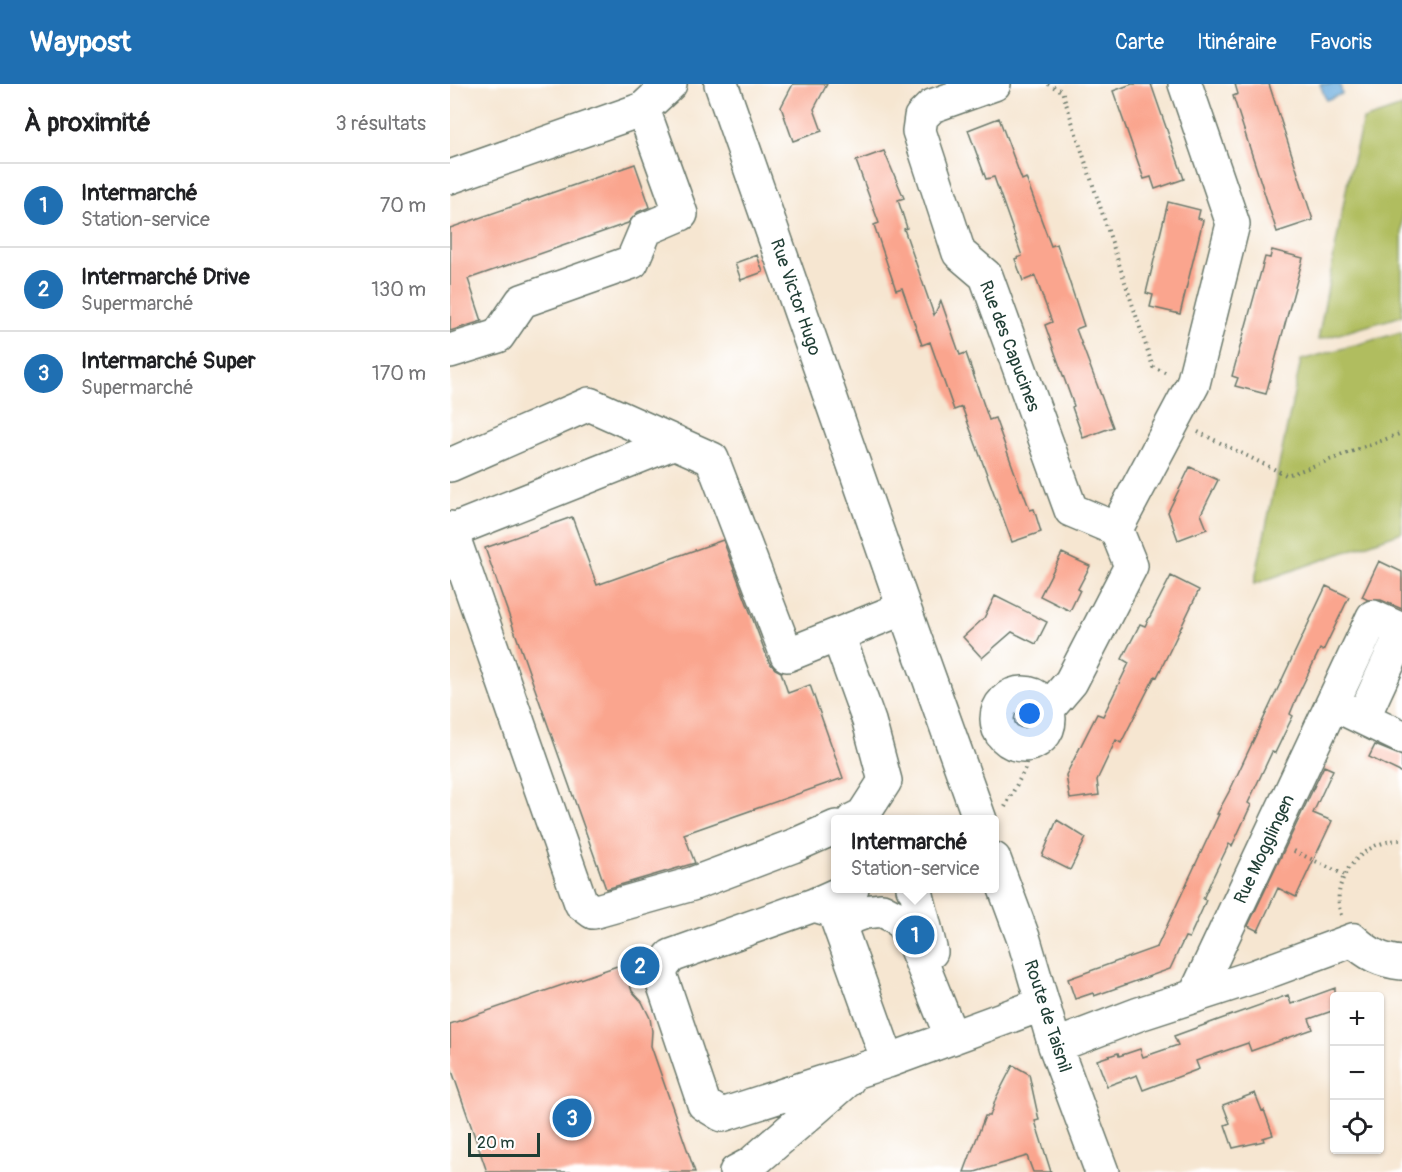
<!DOCTYPE html>
<html lang="fr">
<meta charset="utf-8">
<style>
body{margin:0;font-family:Pangolin,sans-serif;background:#f6f6f6;color:#202124}
.controls{position:absolute;right:18px;bottom:18px;display:grid;overflow:hidden;border-radius:6px;box-shadow:0 2px 4px #0004}
.controls button{width:54px;height:54px;display:grid;place-items:center;padding:0;border:0;border-bottom:2px solid #e0e0e0;background:#fff;color:#202124;font:30px sans-serif}
.scale{position:absolute;left:18px;bottom:15px;width:72px;box-sizing:border-box;padding-left:6px;border:3px solid #1f3d34;border-top:0;font-size:16px;line-height:21px;white-space:nowrap;color:#1f3d34;-webkit-text-stroke:4px #fff;paint-order:stroke}
.you{position:absolute;left:580px;top:630px;width:21px;height:21px;margin:-15px;border:4px solid #fff;border-radius:50%;background:#1a73e8;box-shadow:0 0 0 9px #1a73e833}
.badge{display:grid;place-items:center;width:39px;height:39px;border-radius:50%;background:#1f6fb2;color:#fff;font-size:20px;font-weight:700}
.pin{position:absolute;translate:-50% -50%;border:3px solid #fff;box-shadow:0 2px 6px #0006}
.popup{position:absolute;left:381px;top:731px;width:168px;height:78px;box-sizing:border-box;display:grid;place-content:center;border-radius:6px;background:#fff;filter:drop-shadow(0 2px 4px #0005);font-size:20px;white-space:nowrap;color:#757577}
.popup b{font-size:22px;color:#202124}
.popup::after{content:'';position:absolute;left:50%;top:100%;margin-left:-12px;border:12px solid transparent;border-top-color:#fff}
.list{margin:0;padding:0;list-style:none}
h2{display:flex;justify-content:space-between;align-items:center;height:78px;margin:0;padding:0 24px;font-size:26px}
h2 small{font-size:20px;font-weight:400;color:#757577}
.list li{display:grid;grid-template-columns:39px 1fr auto;gap:18px;align-items:center;box-sizing:border-box;height:84px;padding:0 24px;border-top:2px solid #e0e0e0}
.list b{display:block;font-size:22px;white-space:nowrap}
.list p{margin:0;font-size:20px;white-space:nowrap;color:#757577}
.list em{font-size:20px;font-style:normal;color:#757577}
.icon{flex:none;width:33px;height:33px;fill:none;stroke:currentColor;stroke-width:2;stroke-linecap:round;stroke-linejoin:round}
.map{position:relative;flex:none;width:952px;height:1088px;overflow:hidden}
header{display:flex;align-items:center;gap:36px;box-sizing:border-box;height:84px;padding:0 30px;background:#1f6fb2;color:#fff}
header strong{font-size:28px}
nav{display:flex;gap:33px;margin-inline-start:auto;font-size:21px}
main{display:flex}
aside{flex:1;background:#fff}
.map>svg:first-child{display:block}
.green{fill:#b0bd5f;stroke:#687d4a;stroke-width:1.5}
.water{fill:#69abdd;stroke:#447488;stroke-width:1.5}
.building{fill:#faa58e}
.lines{fill:none;stroke-linecap:round;stroke-linejoin:round}
.minor-casing{stroke:#6a786b;stroke-width:36}
.path{stroke:#6a786b;stroke-width:4;stroke-dasharray:1.5 4.5;stroke-linecap:butt}
.minor{stroke:#fff;stroke-width:33}
.labels{text-anchor:middle;stroke-width:4.5;stroke-linejoin:round;paint-order:stroke}
.street-label{font-size:18px;fill:#1f3d34;stroke:#fff}
</style>
<header>
<strong>Waypost</strong>
<nav><a>Carte</a><a>Itinéraire</a><a>Favoris</a></nav>
</header>
<main>
<aside>
<h2>À proximité<small>3 résultats</small></h2>
<ul class="list">
<li><span class="badge">1</span><div><b>Intermarché</b><p>Station-service</p></div><em>70 m</em></li>
<li><span class="badge">2</span><div><b>Intermarché Drive</b><p>Supermarché</p></div><em>130 m</em></li>
<li><span class="badge">3</span><div><b>Intermarché Super</b><p>Supermarché</p></div><em>170 m</em></li>
</ul>
</aside>
<div class="map">
<svg width="952" height="1088" viewBox="0 0 952 1088">
<rect width="100%" height="100%" fill="#fff"/>
<filter id="ink" filterUnits="userSpaceOnUse"><feTurbulence type="fractalNoise" baseFrequency=".0167" numOctaves="2"/><feDisplacementMap in="SourceGraphic" scale="12" xChannelSelector="R" yChannelSelector="G"/><feConvolveMatrix kernelMatrix="1 2 1 2 8 2 1 2 1" color-interpolation-filters="sRGB"/></filter>
<filter id="wash" filterUnits="userSpaceOnUse"><feTurbulence type="fractalNoise" baseFrequency=".008" numOctaves="4" result="noise"/><feDisplacementMap in="SourceGraphic" scale="24" xChannelSelector="R" yChannelSelector="G"/><feGaussianBlur stdDeviation="1.35" result="paint"/><feColorMatrix in="noise" values="0 0 0 0 0 0 0 0 0 0 0 0 0 0 0 0 0 1.4 0 .05"/><feComposite in="paint" operator="in"/></filter>
<g filter="url(#wash)">
<rect width="100%" height="100%" fill="#f6e6d1"/>
<path class="green" d="M952,23V232L868,256L898,96L913,36Z
M952,248V448L804,500L851,276Z"/>
<path class="water" d="M870,0H890L892,10L876,16Z"/>
<g id="blocks">
<path class="building" d="M343,0H377L364,25L372,47L343,57L331,23Z
M682,0H701L734,95L705,105L701,93L694,95L663,7Z
M785,0H819L863,136L827,148L783,12L788,10Z
M549,34L572,96L576,94L601,162L607,160L634,242L626,245L663,343L633,354L622,323L624,322L595,241L602,238L585,192L573,197L565,175L572,172L544,93L536,95L518,46Z
M434,67L454,114L448,116L457,144L454,145L484,231L491,217L510,271L516,269L539,336L545,334L571,406L572,405L580,426L584,425L591,448L562,458L512,323L504,326L480,258L472,261L452,204L446,206L424,141L429,139L406,77Z
M185,80L200,123L188,128L178,139L18,195L32,237L0,247V144Z
M718,118L750,126L748,134L753,136L730,230L700,223L703,211L696,209Z
M822,166L853,174L816,310L785,302L788,294L782,292L815,173L820,174Z
M307,171L313,188L291,196L285,179Z
M740,383L768,396L751,430L757,445L728,456L718,428Z
M122,433L147,501L273,456L319,578L325,585L331,588L338,609L360,601L393,694L234,750L245,779L156,805L35,464Z
M612,469L640,482L628,505L630,506L620,527L590,512Z
M929,477L952,488V525L931,516H918L912,513Z
M721,492L749,506L707,593L705,592L671,659L666,656L647,696L649,711L620,715L616,691L647,630L653,632L679,579L672,575L690,540L695,542Z
M876,502L899,513L873,567L870,565L847,613L840,630L843,632L839,640L825,669L822,668L798,719L801,721L782,762L779,760L762,795L753,815L756,816L752,826L739,854L735,853L720,885L644,912L643,909L625,915L618,895L707,863L769,730H767L781,704Z
M545,512L597,538L586,560L562,548L532,574L513,553L534,534Z
M925,661L952,672V689L919,673Z
M874,682L883,686L863,729L882,737L846,813L828,804L808,847L798,842Z
M607,736L636,754L620,786L592,772Z
M173,880L182,907L192,918L200,934L202,947L201,962L245,1088H37L0,981V940Z
M885,904V926L859,935L863,945L801,967L798,959L746,977L749,985L693,1006L687,991L657,1002L647,976L668,969L669,972L690,965L693,973L728,961L724,952L768,936L838,911L841,920Z
M563,981L579,990L589,1036L585,1037L601,1088H583L577,1072L525,1088H514L535,1032H540L546,1014Z
M805,1009L812,1027L814,1026L823,1051L813,1054L814,1057L783,1064L775,1041L780,1039L773,1021Z"/>
</g>
</g>
<g filter="url(#ink)">
<use href="#blocks" fill-opacity="0" stroke="#6a786b" stroke-width="1.5"/>
<g class="lines">
<defs>
<path id="minor" d="M271,0L454,524L530,736
M544,0L482,22L471,33L469,47L509,169L536,192L621,426L666,445L743,300L783,140L735,0
M0,93L193,25L220,0
M0,267L48,252L72,217L182,178L196,145L231,130L193,25
M0,381L139,320L262,375L337,571L454,524
M0,444L131,819L143,828L242,800L343,762L386,743
M1,447L225,358
M388,551L419,637L435,697L413,731L403,736
M547 635a26 26 0 1 1 52 0a26 26 0 1 1-52 0Z
M894,625L952,653
M597,626L621,598L681,482L666,445
M913,634L952,549
M544,775L574,856L605,962L652,1088
M463,804L466,807L481,868
M364,821L402,804
M388,838L415,828L432,826L449,835L462,855L502,954
M745,912L923,533L952,546
M605,962L689,930L806,892L903,856C918,870 931,877 952,879
M438,977L384,827L364,821L221,872L209,887L254,1020L272,1031L438,977L593,920
M286,1088L301,1080L398,996"/>
</defs>
<use href="#minor" class="minor-casing"/>
<path class="path" d="M598,0L612,7L703,283L717,289
M748,348L836,391L847,388L952,349
M555,723L575,685L579,660
M844,767L895,791
M891,831C879,792 914,756 952,756"/>
<use href="#minor" class="minor"/>
</g>
</g>
<g class="labels">
<g class="street-label">
<text transform="translate(346 213) rotate(71)" y="6">Rue Victor Hugo</text>
<text transform="translate(560 262) rotate(69)" y="6">Rue des Capucines</text>
<text transform="translate(814 765) rotate(-65)" y="6">Rue Mogglingen</text>
<text transform="translate(598 932) rotate(72)" y="6">Route de Taisnil</text>
</g>
</g>
</svg>
<div class="controls">
<button>+</button>
<button>−</button>
<button><svg class="icon" aria-label="locate" viewBox="0 0 24 24"><circle cx="12" cy="12" r="6"/><path d="M12 2v4M12 18v4M2 12h4M18 12h4"/></svg></button>
</div>
<div class="scale">20 m</div>
<div class="you"></div>
<div class="pin badge" style="left:465px;top:851px">1</div>
<div class="popup"><b>Intermarché</b>Station-service</div>
<div class="pin badge" style="left:190px;top:882px">2</div>
<div class="pin badge" style="left:122px;top:1034px">3</div>
</div>
</main>
